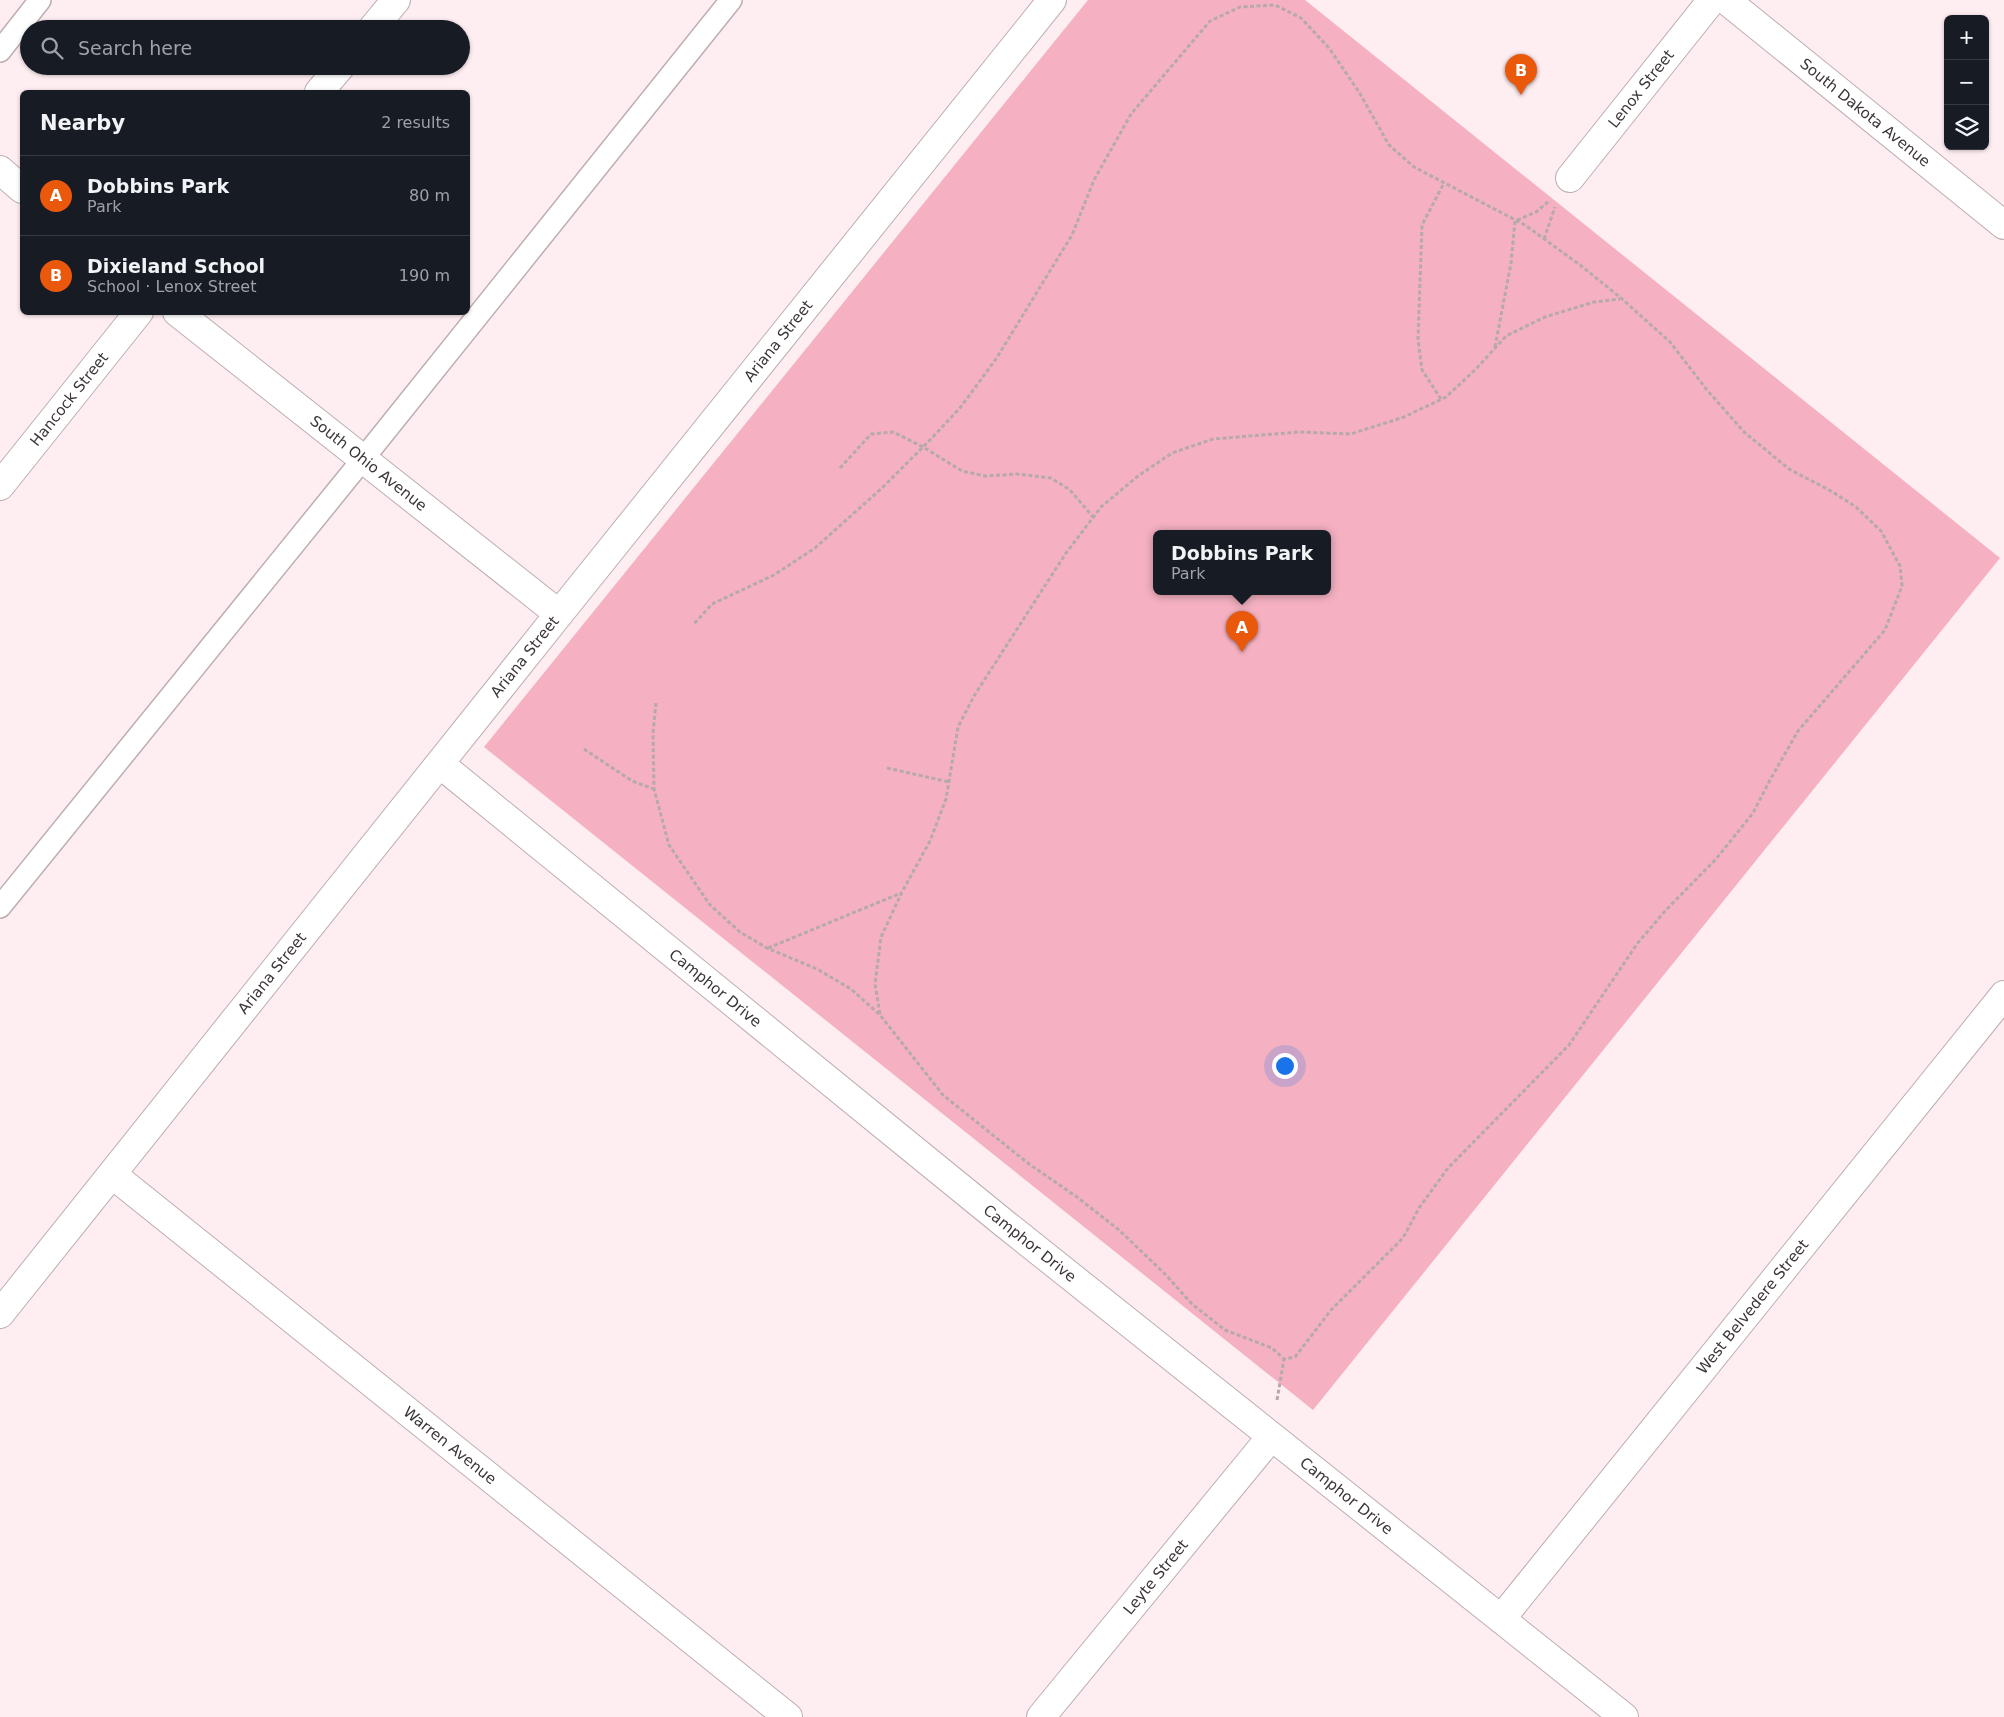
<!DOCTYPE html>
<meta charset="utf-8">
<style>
body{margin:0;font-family:"DejaVu Sans",sans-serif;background:#242831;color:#f1f3f6}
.controls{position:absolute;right:15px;top:15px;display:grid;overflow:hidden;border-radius:8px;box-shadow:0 1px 4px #0004}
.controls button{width:45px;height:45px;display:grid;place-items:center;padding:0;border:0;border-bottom:1px solid #363941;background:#171b24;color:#f1f3f6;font:25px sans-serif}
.you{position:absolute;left:1284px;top:1065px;width:18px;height:18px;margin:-12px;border:4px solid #fff;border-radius:50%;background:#1a73e8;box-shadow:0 0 0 8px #1a73e833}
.badge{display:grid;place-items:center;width:32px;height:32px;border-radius:50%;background:#ea580c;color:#fff;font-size:16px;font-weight:700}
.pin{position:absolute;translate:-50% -41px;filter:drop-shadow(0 1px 2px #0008)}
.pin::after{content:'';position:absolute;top:26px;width:18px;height:15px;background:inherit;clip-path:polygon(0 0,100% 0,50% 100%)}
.popup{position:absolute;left:1153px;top:530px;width:178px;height:65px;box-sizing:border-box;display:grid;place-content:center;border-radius:8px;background:#171b24;filter:drop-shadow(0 1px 4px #0005);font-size:16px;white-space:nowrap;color:#9ea1a6}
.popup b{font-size:19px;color:#f1f3f6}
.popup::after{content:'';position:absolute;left:50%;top:100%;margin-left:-10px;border:10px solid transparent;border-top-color:#171b24}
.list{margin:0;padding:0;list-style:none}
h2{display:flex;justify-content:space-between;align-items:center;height:65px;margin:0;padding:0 20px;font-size:21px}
h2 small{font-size:16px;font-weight:400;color:#9ea1a6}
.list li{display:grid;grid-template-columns:32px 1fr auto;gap:15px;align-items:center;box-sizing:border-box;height:80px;padding:0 20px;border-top:1px solid #363941}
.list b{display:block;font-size:19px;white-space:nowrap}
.list p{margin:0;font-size:16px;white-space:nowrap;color:#9ea1a6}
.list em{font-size:16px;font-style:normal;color:#9ea1a6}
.icon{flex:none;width:28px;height:28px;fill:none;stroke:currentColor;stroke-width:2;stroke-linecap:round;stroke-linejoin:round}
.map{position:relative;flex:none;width:2004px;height:1717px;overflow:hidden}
.search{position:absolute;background:#171b24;box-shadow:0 1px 4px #0004;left:20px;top:20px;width:450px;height:55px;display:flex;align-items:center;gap:12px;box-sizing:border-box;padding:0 18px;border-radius:28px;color:#9ea1a6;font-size:19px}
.panel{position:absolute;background:#171b24;box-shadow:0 1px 4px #0004;left:20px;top:90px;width:450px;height:225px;border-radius:8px}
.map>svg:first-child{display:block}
.green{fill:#f5b1c1;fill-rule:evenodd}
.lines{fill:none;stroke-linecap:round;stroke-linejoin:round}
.service-casing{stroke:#bdaeb1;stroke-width:24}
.minor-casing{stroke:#bdaeb1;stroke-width:30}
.tertiary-casing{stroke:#bdaeb1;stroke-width:30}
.path{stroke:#b6a9ac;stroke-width:3;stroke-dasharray:4 2.5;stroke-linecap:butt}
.service{stroke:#fff;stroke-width:21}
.minor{stroke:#fff;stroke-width:28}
.tertiary{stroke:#fff;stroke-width:28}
.labels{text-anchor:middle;stroke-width:4.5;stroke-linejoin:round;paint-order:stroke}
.street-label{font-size:15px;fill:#3c3537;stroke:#feedf1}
</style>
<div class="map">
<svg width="2004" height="1717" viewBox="0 0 2004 1717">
<rect width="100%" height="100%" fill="#feedf1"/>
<path class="green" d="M1088,0H1305L2000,558L1313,1410L484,747ZM1157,533H1327V591H1157Z"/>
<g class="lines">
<defs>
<path id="service" d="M0,51L40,0
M0,907L363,459L731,0"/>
<g id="minor">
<path id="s1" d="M1726,0L2004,225"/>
<path d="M372,29L396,0"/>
<path d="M319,92L341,66"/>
<path d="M0,170L22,189"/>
<path id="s2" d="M1570,178L1712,0"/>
<path id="s3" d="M177,312L559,614"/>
<path id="s4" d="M0,486L139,312"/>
<path id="s5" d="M440,764L1005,1224L1624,1717"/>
<path id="s6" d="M113,1175L788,1717"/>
<path id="s7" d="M1501,1619L2004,995"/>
<path id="s8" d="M1041,1717L1271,1437"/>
</g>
<g id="tertiary">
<path id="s9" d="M0,1314L559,614L1052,0"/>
</g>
</defs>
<use href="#service" class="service-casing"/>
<use href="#minor" class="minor-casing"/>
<use href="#tertiary" class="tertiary-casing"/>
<path class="path" d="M1544,239L1555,207
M1495,347L1511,263L1515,221L1536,212L1548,202
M1441,399L1422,370L1418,339L1422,225L1444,183
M840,468L871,434L893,432L923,447L962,471L985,476L1017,474L1051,478L1070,490L1093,517
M656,703L653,733L654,789L669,845L710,905L740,932L767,948L817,969L851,989L880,1015L943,1095L1029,1164L1077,1197L1119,1230L1165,1274L1192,1304L1225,1330L1272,1348L1284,1359L1295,1357L1331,1310L1403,1238L1419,1208L1448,1168L1569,1045L1637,944L1665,911L1716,859L1753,813L1770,780L1798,731L1885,630L1902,586L1900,566L1881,531L1856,507L1831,491L1789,469L1744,432L1707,390L1670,342L1621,298L1580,265L1525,225L1414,167L1389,145L1359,92L1329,48L1301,18L1275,5L1240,7L1210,21L1131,114L1094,180L1072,235L996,359L960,408L930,440L882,488L815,548L774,575L712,604L693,625
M584,749L632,781L654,789
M887,768L949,782
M768,948L901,893
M880,1014L875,984L881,937L902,892L930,841L946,799L958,727L974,696L1066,553L1101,507L1138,476L1172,453L1213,439L1299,432L1351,434L1404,417L1446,397L1476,369L1506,336L1545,317L1594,302L1620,299
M1277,1400L1284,1359"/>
<use href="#service" class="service"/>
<use href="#minor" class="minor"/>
<use href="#tertiary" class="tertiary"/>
</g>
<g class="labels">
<g class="street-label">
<text dy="5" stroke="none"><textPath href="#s2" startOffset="114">Lenox Street</textPath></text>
<text dy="5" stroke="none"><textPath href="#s1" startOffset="179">South Dakota Avenue</textPath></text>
<text dy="5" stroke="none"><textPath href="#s9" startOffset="1246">Ariana Street</textPath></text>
<text dy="5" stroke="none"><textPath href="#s4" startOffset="111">Hancock Street</textPath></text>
<text dy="5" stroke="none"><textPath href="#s3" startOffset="244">South Ohio Avenue</textPath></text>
<text dy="5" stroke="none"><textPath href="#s9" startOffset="841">Ariana Street</textPath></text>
<text dy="5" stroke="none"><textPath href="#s9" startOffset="436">Ariana Street</textPath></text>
<text dy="5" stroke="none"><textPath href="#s5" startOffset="355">Camphor Drive</textPath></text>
<text dy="5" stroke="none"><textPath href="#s5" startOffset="760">Camphor Drive</textPath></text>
<text dy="5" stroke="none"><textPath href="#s7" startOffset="401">West Belvedere Street</textPath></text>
<text dy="5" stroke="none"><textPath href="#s6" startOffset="432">Warren Avenue</textPath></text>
<text dy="5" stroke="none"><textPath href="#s5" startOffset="1165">Camphor Drive</textPath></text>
<text dy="5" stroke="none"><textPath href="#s8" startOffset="181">Leyte Street</textPath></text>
</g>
</g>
</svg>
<div class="controls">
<button>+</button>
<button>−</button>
<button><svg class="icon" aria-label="layers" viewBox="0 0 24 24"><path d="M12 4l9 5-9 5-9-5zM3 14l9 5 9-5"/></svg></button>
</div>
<div class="you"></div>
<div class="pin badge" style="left:1242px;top:652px">A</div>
<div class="popup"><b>Dobbins Park</b>Park</div>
<div class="pin badge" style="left:1521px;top:95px">B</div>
<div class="search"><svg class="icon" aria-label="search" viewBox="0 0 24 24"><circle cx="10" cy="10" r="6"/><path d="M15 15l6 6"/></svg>Search here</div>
<section class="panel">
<h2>Nearby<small>2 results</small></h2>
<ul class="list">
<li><span class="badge">A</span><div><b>Dobbins Park</b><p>Park</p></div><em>80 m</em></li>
<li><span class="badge">B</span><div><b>Dixieland School</b><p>School · Lenox Street</p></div><em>190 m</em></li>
</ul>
</section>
</div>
